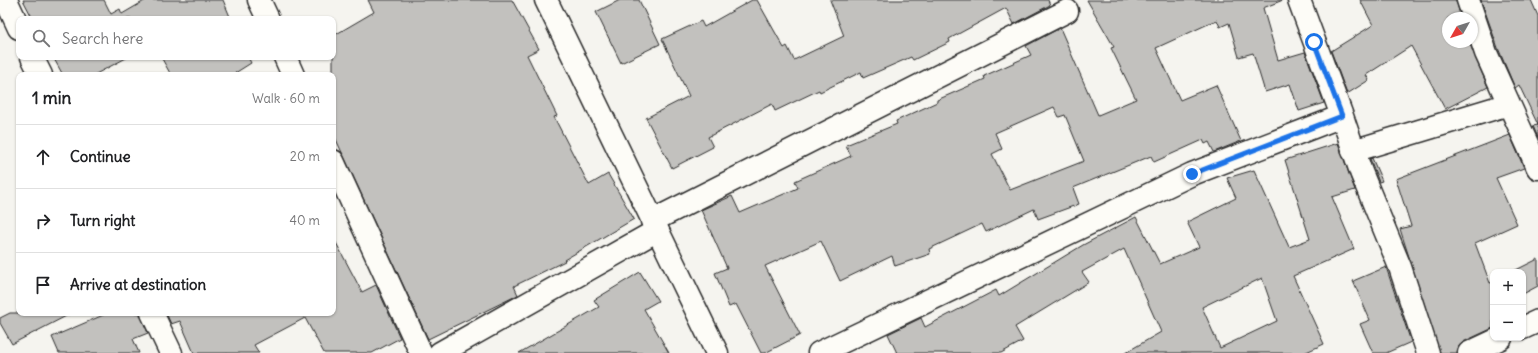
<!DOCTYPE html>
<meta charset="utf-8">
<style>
body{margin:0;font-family:Delius,sans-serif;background:#f6f6f6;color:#202124}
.controls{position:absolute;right:12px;bottom:12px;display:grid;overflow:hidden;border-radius:8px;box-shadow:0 1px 3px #0004}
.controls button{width:36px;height:36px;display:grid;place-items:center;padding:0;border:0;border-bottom:1px solid #e0e0e0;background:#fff;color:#202124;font:20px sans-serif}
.compass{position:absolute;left:1442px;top:12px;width:36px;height:36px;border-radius:50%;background:#fff;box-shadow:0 1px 3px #0004;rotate:231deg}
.stop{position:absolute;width:12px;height:12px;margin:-9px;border:3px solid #1a73e8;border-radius:50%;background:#fff}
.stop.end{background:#1a73e8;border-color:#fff;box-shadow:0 1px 4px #0008}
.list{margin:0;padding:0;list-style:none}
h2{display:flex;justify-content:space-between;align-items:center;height:52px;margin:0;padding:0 16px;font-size:17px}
h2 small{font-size:13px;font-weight:400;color:#757577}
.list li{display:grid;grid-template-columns:26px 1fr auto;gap:12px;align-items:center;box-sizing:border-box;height:64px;padding:0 16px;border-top:1px solid #e0e0e0}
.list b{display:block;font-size:15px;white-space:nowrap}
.list em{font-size:13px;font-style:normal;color:#757577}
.icon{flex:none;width:22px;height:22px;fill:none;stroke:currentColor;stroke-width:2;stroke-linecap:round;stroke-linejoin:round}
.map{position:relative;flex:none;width:1538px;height:353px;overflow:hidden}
.search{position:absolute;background:#fff;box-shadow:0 1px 3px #0004;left:16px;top:16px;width:320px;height:44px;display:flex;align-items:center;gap:10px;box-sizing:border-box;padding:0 14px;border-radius:8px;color:#757577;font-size:15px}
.panel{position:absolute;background:#fff;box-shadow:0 1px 3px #0004;left:16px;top:72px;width:320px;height:244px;border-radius:8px}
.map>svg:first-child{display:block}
.building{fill:#c2c1be;stroke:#2b2b2b;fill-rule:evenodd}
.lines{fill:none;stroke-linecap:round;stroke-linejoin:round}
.minor-casing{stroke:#2b2b2b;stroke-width:25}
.tertiary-casing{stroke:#2b2b2b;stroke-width:25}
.minor{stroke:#fdfcf7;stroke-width:22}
.tertiary{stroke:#fdfcf7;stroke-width:22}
.route{stroke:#1a73e8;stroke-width:5}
</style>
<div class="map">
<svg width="1538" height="353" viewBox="0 0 1538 353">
<rect width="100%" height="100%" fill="#f5f4ef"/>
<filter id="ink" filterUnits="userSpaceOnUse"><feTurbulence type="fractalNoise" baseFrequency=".025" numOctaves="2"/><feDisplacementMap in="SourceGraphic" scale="8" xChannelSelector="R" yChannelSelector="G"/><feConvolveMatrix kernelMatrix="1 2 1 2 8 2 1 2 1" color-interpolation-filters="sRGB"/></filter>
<g filter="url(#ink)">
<path class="building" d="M23,0H104L111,14L120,9L122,14L146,0H223L231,19H33Z
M368,0H512L539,49L527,55L557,116L554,117L589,185L608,174L634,219L564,260L565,261L514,286L518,295L428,339L333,133V36L374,12Z
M620,0H639L660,44L621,63L596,12Z
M752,0H757L784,48L787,46L794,60L844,36L830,0H1048L1050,5L1014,24L1006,8L949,39L950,42L913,60L911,57L863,78L861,72L820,92L819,90L775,111L772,104L708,137L713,147L672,168L646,118L689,96L662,39L701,21L704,27Z
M1087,0H1283L1263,8L1278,60L1305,52L1324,103L1299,111L1290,84L1265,92L1253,53L1239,57L1229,23L1220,27L1217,20L1156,48L1180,100L1216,85L1241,141L1214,152L1209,142L1205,144L1203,140L1154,162L1151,156L1073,188L1079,204L1038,219L1034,209L986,232L982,224L929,249L930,254L895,266L892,256L840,281L821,241L765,266L800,335L765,353H761L736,304L729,307L715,273L727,268L701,210L732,196L740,213L798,188L795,181L851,156L846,145L897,124L896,121L937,102V100L985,79L984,76L1031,55L1026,46L1060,28L1098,115L1136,99L1111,48L1114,47ZM1054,107L1059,117L1065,115L1084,161L1010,190L992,154L1002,149L995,133Z
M1360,0H1456L1461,18H1448V42H1469L1488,87L1445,109L1411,46L1366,75L1369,80L1347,94L1331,51L1373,25Z
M1481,0H1531L1538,16V138L1533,126L1538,125L1519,85L1515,88L1498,48Z
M53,57H128L94,75H63Z
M161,57H248L251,63L232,75H171Z
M1510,135L1524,168L1496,178L1517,224L1475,243L1490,283L1493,282V328L1463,342L1459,346L1457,353H1440L1400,229L1411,226L1396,179Z
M1338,143L1355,190L1332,197L1354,249L1293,276L1324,344L1304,353H1125L1161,332L1124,249L1082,272L1089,282L1015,327L1023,341L1001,353H897L888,334L921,318L925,327L996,290L999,296L1083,245L1136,217L1160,264L1199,247L1187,222L1236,198L1227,178L1254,170L1289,247L1310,239L1285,160ZM1262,278L1277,321L1220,348L1202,307Z
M1372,158L1382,181L1379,182L1370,159Z
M333,237L362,292L376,285L400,338L372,353H324L305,318L254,345L259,353H194L180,321L171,324L166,313H333Z
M1538,259V286L1523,294V272H1512Z
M1386,267L1411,342L1386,353H1373L1360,324L1370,320L1353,281Z
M640,272L658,301L644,309L669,353H519L599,307L594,300Z
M10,313H72L12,344L0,323V318Z
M108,313H140L148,333L133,339L139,353H59L52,337Z"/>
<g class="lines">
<defs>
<path id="minor" d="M6,0L19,28
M259,0L268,19
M1299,0L1342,116L1361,172L1400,267L1428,353
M1468,0L1486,53L1538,168
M32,57L41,75
M285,57L293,75
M1353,151L1509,104
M333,161L421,353
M652,221L1067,11
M152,313L171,353
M1523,328L1538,321
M440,353L656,231
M819,353L1192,174L1342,116
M1469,353L1501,338"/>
<path id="tertiary" d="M546,0L717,353"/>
</defs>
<use href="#minor" class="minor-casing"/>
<use href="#tertiary" class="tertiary-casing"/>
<use href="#minor" class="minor"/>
<use href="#tertiary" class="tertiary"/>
</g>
</g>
<g class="lines" filter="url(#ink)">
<path class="route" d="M1192,174L1342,116L1314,42"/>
</g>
</svg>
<div class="controls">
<button>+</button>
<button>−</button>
</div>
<svg class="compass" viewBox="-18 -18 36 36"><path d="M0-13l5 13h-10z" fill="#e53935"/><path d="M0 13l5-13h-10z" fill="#757577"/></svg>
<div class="stop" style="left:1314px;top:42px"></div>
<div class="stop end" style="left:1192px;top:174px"></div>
<div class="search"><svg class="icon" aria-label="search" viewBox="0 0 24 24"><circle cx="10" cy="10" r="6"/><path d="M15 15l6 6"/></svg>Search here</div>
<section class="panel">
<h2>1 min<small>Walk · 60 m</small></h2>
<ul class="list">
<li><svg class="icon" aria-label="ahead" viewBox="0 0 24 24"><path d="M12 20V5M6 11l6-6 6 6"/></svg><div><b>Continue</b></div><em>20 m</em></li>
<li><svg class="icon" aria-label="right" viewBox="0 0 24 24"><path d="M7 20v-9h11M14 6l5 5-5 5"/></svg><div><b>Turn right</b></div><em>40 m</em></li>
<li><svg class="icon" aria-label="arrive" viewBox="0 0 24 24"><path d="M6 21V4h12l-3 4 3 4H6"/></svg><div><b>Arrive at destination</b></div></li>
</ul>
</section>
</div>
